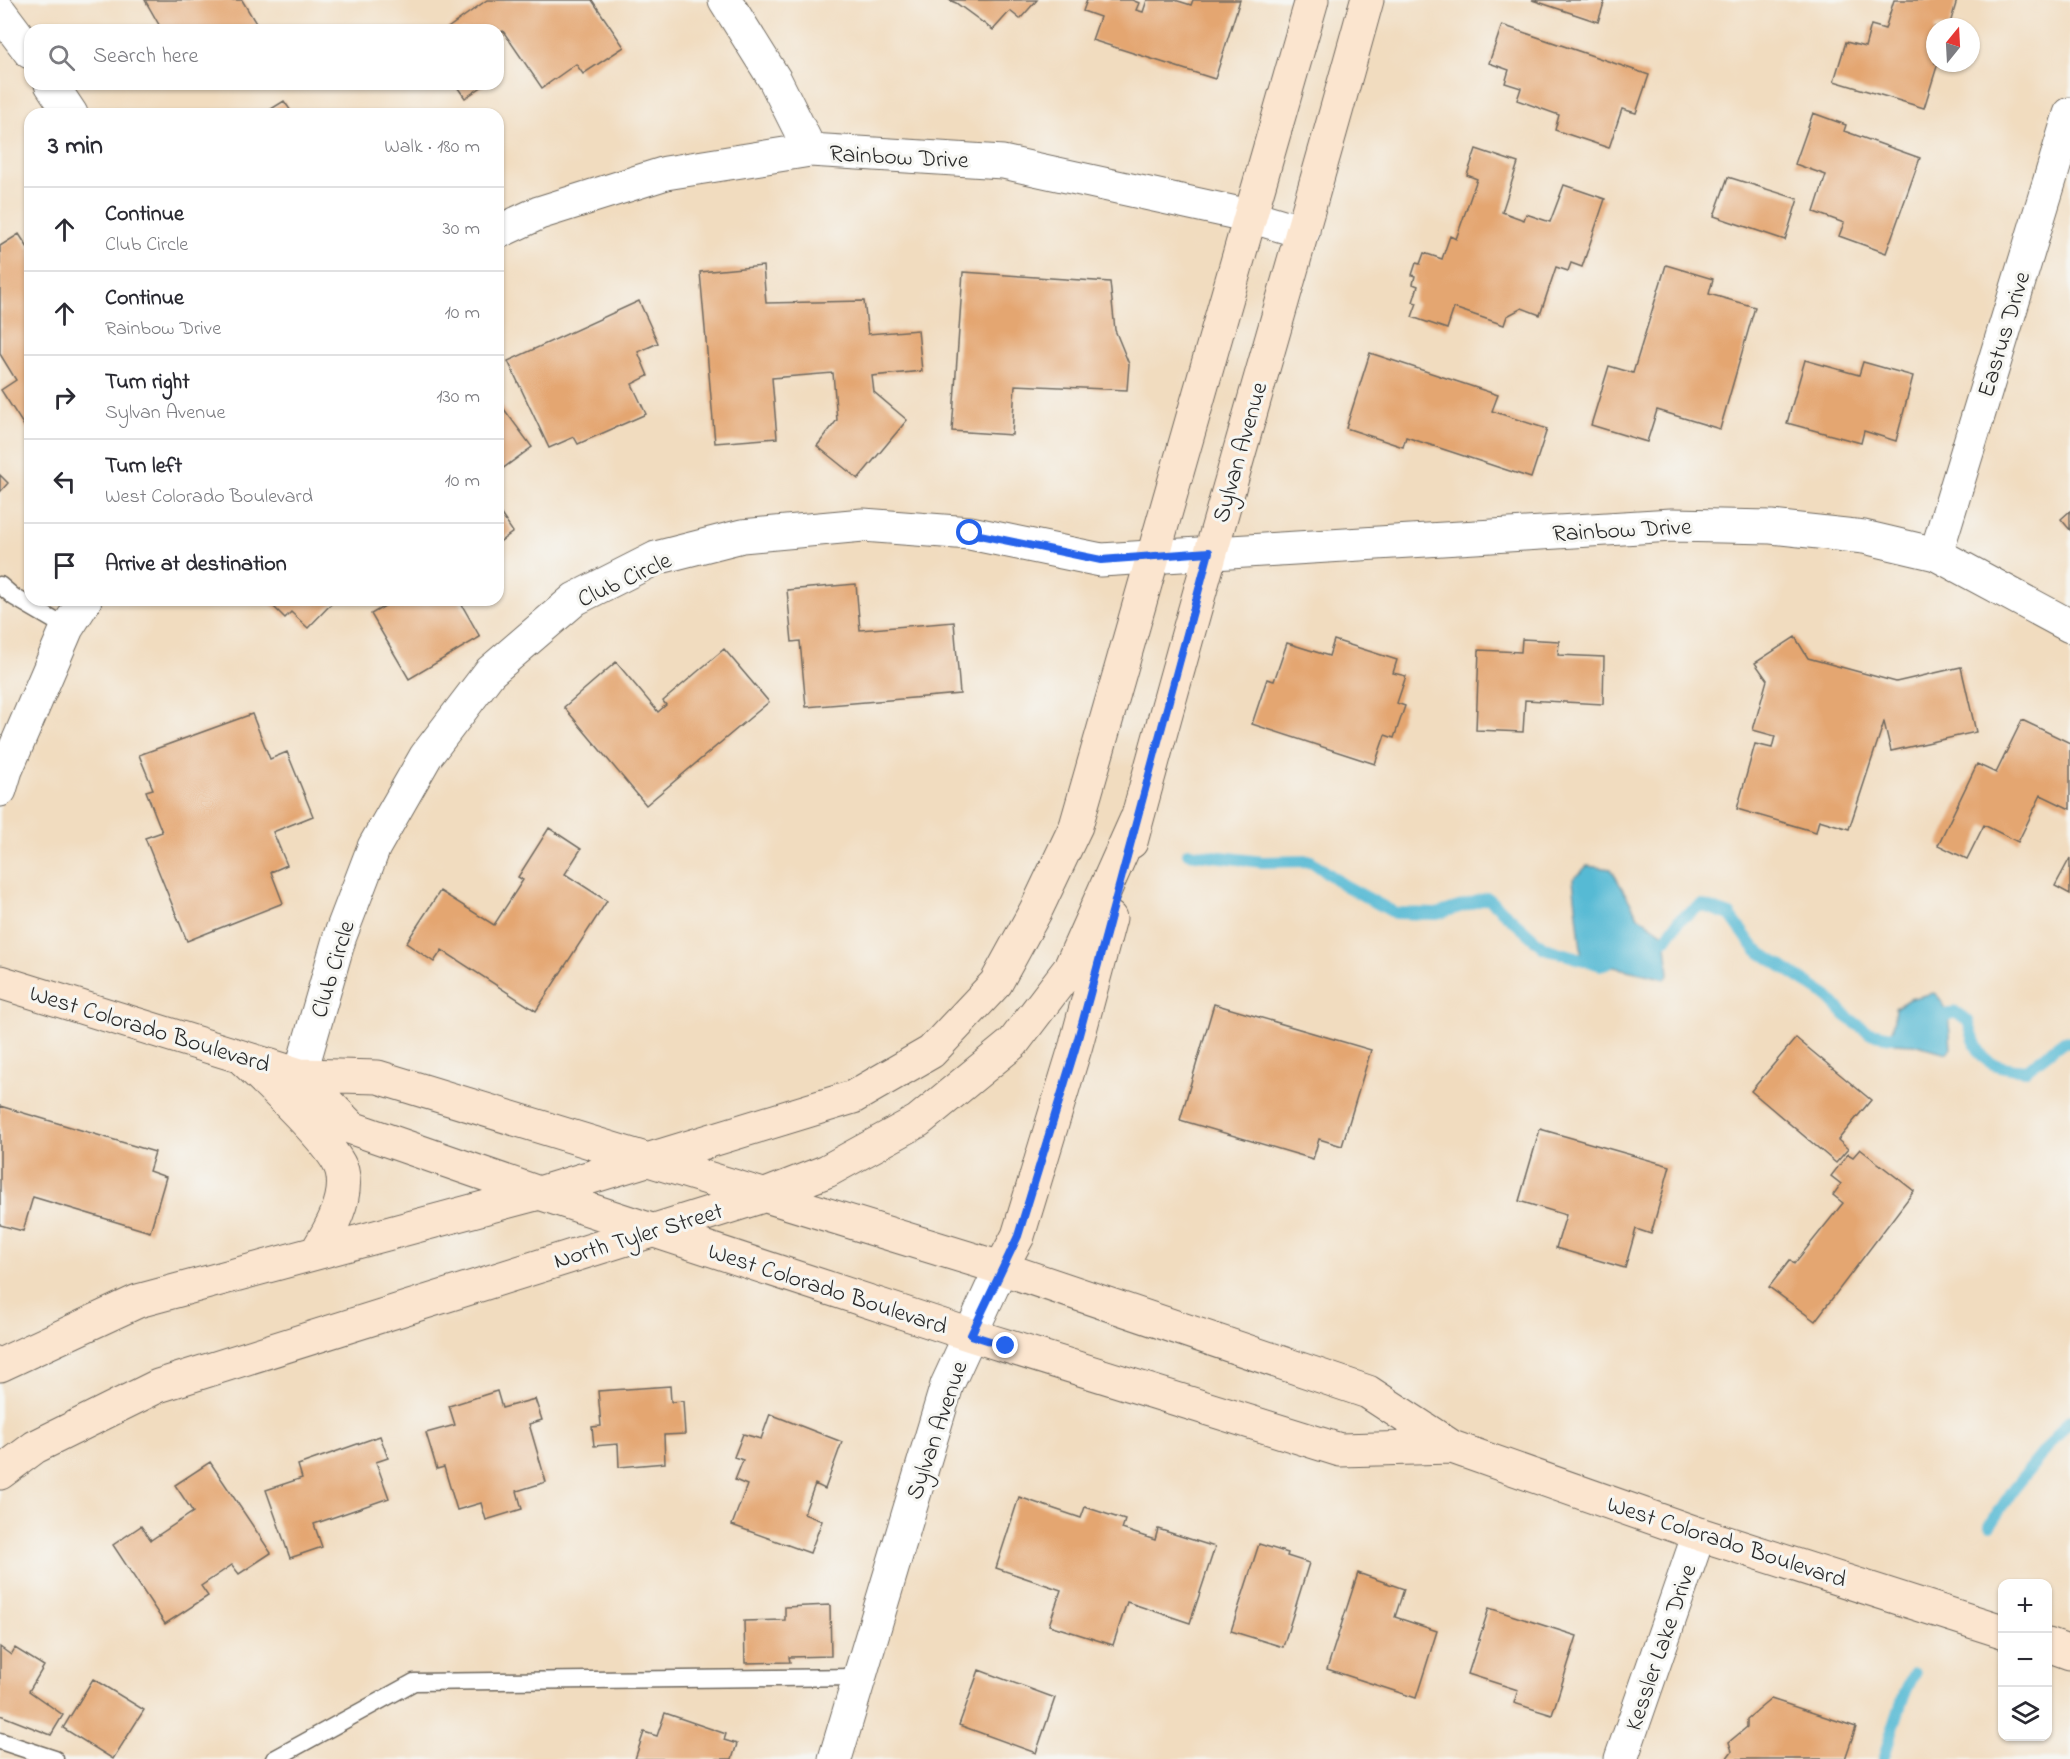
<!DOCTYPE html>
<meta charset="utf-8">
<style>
body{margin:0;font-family:"Indie Flower",sans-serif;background:#f7f7f7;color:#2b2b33}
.controls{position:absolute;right:18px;bottom:18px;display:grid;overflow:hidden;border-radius:12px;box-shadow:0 2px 4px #0004}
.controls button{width:54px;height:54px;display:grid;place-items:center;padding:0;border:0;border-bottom:2px solid #e1e1e2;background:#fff;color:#2b2b33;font:30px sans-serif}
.compass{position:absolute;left:1926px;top:18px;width:54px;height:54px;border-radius:50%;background:#fff;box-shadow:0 2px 4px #0004;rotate:18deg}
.stop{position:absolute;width:18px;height:18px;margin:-14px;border:4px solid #2563eb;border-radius:50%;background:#fff}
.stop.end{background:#2563eb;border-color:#fff;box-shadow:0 2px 6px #0008}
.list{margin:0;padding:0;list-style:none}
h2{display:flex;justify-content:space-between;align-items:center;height:78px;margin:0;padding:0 24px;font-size:26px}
h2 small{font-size:20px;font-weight:400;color:#7c7c81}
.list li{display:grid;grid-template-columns:39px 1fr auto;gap:18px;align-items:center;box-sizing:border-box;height:84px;padding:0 24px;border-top:2px solid #e1e1e2}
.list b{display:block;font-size:22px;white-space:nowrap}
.list p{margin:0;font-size:20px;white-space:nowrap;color:#7c7c81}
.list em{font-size:20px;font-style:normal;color:#7c7c81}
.icon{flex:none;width:33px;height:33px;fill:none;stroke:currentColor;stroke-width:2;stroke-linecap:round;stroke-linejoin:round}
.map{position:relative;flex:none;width:2070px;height:1759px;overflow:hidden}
.search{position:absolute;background:#fff;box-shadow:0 2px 4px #0004;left:24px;top:24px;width:480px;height:66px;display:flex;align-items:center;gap:15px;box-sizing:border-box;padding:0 21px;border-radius:18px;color:#7c7c81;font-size:22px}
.panel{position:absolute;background:#fff;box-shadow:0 2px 4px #0004;left:24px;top:108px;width:480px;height:498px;border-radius:18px}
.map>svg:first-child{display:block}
.water{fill:#56bad4;stroke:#407280;stroke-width:1.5}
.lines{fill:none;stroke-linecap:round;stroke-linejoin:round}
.stream{stroke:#56bad4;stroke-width:12}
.building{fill:#e4a671}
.lane-casing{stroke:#70695f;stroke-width:19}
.street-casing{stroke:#70695f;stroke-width:35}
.secondary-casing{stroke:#70695f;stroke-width:35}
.lane{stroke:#fff;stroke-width:16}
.street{stroke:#fff;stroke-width:33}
.secondary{stroke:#fbe5cf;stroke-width:33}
.route{stroke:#2563eb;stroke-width:8}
.labels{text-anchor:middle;stroke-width:6;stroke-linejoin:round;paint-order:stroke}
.street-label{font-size:24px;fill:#2b2b2b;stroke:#f6f6f2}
</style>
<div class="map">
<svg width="2070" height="1759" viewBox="0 0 2070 1759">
<rect width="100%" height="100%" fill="#f6f6f2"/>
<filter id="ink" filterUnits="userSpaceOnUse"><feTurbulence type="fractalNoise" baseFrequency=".0167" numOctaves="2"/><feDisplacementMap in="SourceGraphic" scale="12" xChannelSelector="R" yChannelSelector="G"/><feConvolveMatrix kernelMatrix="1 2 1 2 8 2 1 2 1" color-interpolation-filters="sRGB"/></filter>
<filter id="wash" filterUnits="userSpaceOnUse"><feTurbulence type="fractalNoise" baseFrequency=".008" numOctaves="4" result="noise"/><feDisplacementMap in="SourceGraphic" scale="24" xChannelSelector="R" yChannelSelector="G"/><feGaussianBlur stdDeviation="1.35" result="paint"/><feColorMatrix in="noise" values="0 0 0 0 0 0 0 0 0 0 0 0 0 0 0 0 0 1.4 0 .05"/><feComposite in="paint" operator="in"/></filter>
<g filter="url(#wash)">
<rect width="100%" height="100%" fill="#f1dcbf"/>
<path class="water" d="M1587,866L1611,869L1638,916L1665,935L1669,974L1665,979C1636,971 1610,968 1582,958L1573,879Z
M1934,993C1951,1006 1949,1028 1951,1048L1947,1053L1913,1044L1894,1043L1892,1037L1895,1008L1909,999Z"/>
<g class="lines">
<path class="stream" d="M1188,853L1262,862L1311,861L1344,885L1395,913L1437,914L1488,898L1544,948L1601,965L1614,960
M1653,944L1666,939L1679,920L1701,905L1730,915L1755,949L1827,996L1846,1016L1869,1033L1892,1037L1907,1030
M1932,1020L1955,1012L1968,1021C1980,1061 1983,1066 2026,1070L2064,1041L2070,1042
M1990,1525L2013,1490L2070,1419
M1883,1759L1904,1695L1914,1674"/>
</g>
<g id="blocks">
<path class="building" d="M145,0H242L260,30H162Z
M487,0H592L624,47L583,74L576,64L542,88L503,31L498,34V30H445Z
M949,0H1037L1020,19L1010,11L993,30L956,3Z
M1087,0H1132L1139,3L1136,10L1143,12L1147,0H1175L1191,5L1193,0H1240L1215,79L1092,40L1100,17L1083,11Z
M1532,0H1605L1598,22Z
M1894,0H1957L1949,27H1935V63H1938L1924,108L1834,81L1846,42L1865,47L1871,25L1885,29Z
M1502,25L1649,75L1636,113L1622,109L1609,148L1555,130L1559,115L1517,100L1521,88L1505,83L1509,70L1489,63Z
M455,84H486L465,98Z
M284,101L293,114H263Z
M1813,113L1846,125L1844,131L1920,158L1886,253L1839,236L1844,223L1814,212L1826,175L1795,164Z
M1476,149L1518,163L1502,212L1524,220L1526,214L1550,222L1564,185L1605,199L1582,267L1571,263L1568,271L1556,267L1540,315L1522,308L1507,316L1504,325L1454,308L1447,329L1412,317L1417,303L1413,302L1418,286L1413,284L1415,276L1412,275L1416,263L1420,264L1424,253L1442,259L1450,236L1456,239L1477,179L1467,175Z
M1728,177L1798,199L1785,240L1714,216Z
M19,234L30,251V426L26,429L1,390L16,380L0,354V246Z
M1666,265L1713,279L1709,294L1755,307L1720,429L1657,410L1647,442L1591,425L1609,366L1633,373Z
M763,266L766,303L864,301L868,334L918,330L922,371L872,376L874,392L907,420L858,479L817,446L837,420L833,373L772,378L777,438L715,443L700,272Z
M963,272L1110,282L1115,330L1129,364L1127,390L1015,385L1012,435L952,431Z
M639,301L658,343L638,352L648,376L632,384L646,414L578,444L574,437L549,448L508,361Z
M1370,353L1498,395L1492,411L1547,429L1531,478L1406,437L1403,447L1346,428Z
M1805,360L1859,375L1863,362L1913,376L1896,441L1864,431L1861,443L1787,423Z
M498,401L532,447L498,472Z
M0,475L8,483L0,492Z
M498,510L513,532L498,543Z
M2070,511V530L2061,519Z
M856,584L860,630L954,622L960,694L806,707L800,641L792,642L787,590Z
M267,600H335L308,628L291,612L285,618Z
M395,600H459L480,637L409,679L371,614Z
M1795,637L1808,658L1896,682L1961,667L1976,732L1891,751L1884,722L1849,829L1819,820L1816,832L1737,809L1755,744L1772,748L1775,736L1753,730L1767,680L1755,663Z
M1522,639L1559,641L1558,655L1604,657L1603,704L1525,700L1523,732L1476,730L1479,650L1521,652Z
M1334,640L1397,660L1393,673L1406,676L1397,703L1405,706L1394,738L1385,735L1375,764L1252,724L1267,679L1274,681L1287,643L1329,656Z
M724,649L769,702L646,805L564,707L616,662L658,712L666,705L663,701Z
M252,714L270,759L287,752L313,816L273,832L287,865L271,872L283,903L187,941L145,838L162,832L146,791L153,789L139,755Z
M2022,720L2070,743V809L2041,795L2018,842L1984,825L1967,859L1938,845L1977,764L1996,773Z
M549,828L581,849L565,874L607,901L536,1011L442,950L434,962L406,943L440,891L494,925L523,880L518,877Z
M2070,858V894L2055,886Z
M1214,1004L1371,1050L1342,1146L1319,1139L1313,1159L1180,1120Z
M1796,1038L1871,1100L1838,1140L1848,1149L1836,1163L1751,1091Z
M0,1106L155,1152L149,1171L166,1177L150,1232L33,1197L23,1231L0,1225Z
M1540,1129L1670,1166L1651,1234L1636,1229L1625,1268L1556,1248L1566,1215L1519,1201Z
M1860,1149L1914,1191L1815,1321L1769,1287L1790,1260L1794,1264L1843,1203L1833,1195L1841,1184L1831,1176L1848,1154L1853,1157Z
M670,1386L671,1402L683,1401L685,1434L664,1435L665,1463L619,1467L618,1444L594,1446L592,1427L601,1426L598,1391Z
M497,1391L502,1408L535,1399L542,1420L529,1424L546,1482L517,1491L522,1509L486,1520L481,1503L457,1510L444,1467L437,1469L426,1433L455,1425L449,1406Z
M770,1414L842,1442L825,1489L815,1484L804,1514L822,1521L810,1553L732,1525L747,1485L735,1480L743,1460L734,1457L743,1434L761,1439Z
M380,1436L388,1458L376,1462L389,1498L314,1524L322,1547L290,1558L266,1490L302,1478L298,1465Z
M210,1462L271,1553L239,1574L232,1565L201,1586L208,1596L165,1624L113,1545L141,1526L151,1540L193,1512L175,1485Z
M1019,1497L1081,1518L1085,1507L1125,1520L1122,1529L1155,1540L1158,1529L1215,1547L1190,1623L1127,1602L1113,1645L1049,1625L1061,1590L996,1568Z
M1259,1544L1288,1553L1287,1556L1309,1563L1283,1647L1231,1631Z
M1358,1573L1404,1589L1395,1617L1437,1631L1416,1698L1327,1669Z
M830,1605L831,1656L789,1657L790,1662L745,1663L744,1621L785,1620V1607Z
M1489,1608L1577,1636L1552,1715L1514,1703L1518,1690L1468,1674Z
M0,1647L11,1655L15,1648L44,1666L29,1691L63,1715L51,1735L0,1715Z
M979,1670L1055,1698L1036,1753L959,1725Z
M93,1679L144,1710L113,1759L63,1728Z
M1771,1699L1856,1727L1845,1759H1726L1732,1751L1729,1742L1747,1727V1719Z
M665,1713L726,1734L724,1740L737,1744L732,1759H635L644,1732L657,1736Z"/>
</g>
</g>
<g filter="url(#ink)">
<use href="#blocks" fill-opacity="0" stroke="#70695f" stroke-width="1.5"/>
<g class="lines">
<defs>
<path id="lane" d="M0,585L14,597L67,628
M0,1741L55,1759
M274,1759L414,1682L858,1677"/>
<path id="street" d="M725,0L775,80L810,150
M0,12L30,52
M51,84L71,114
M498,232L539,213L666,173L810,150L1003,162L1250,216L1303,232
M1936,554L2070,114
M0,790L6,770L67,628L85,600
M300,1075L340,936L374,847L426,756L490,672L575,599L656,558L742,536L863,525L970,533L1101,560L1672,525L1771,527L1864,537L1936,554L2070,626
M835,1759L947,1385L1001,1268
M1621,1759L1699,1534"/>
<path id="secondary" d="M1131,842C1206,560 1290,281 1367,0
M0,982L300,1075L378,1077L1001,1268L1368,1392L1452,1447L1699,1534L2002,1631
M244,1060C265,1080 336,1147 342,1171C349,1199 330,1230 316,1253
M300,1075L352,1128L539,1193L971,1335L1340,1450L1452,1447
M1001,1268L1018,1236L1076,1045L1110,918
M0,1365L138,1301L539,1193L853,1097L931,1052L996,983L1036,910L1076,826L1312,0
M0,1473L35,1447L158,1386L763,1196L827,1171L918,1121L1013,1043L1070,968L1136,820
M2048,1645L2070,1653"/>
</defs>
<use href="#lane" class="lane-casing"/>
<use href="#street" class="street-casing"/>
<use href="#secondary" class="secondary-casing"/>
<use href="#lane" class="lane"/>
<use href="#street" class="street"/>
<use href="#secondary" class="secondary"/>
</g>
</g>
<g class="lines" filter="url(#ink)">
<path class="route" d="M970,533L1101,560L1209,552L1076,1046L1018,1236L971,1335L1006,1346"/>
</g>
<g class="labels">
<g class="street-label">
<text transform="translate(899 156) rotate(3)" y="8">Rainbow Drive</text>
<text transform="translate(2003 334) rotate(-73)" y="8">Eastus Drive</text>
<text transform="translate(1239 452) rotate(-74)" y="8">Sylvan Avenue</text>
<text transform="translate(1622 529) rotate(-3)" y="8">Rainbow Drive</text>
<text transform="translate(624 579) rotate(-25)" y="8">Club Circle</text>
<text transform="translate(332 969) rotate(-73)" y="8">Club Circle</text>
<text transform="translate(150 1028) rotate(17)" y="8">West Colorado Boulevard</text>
<text transform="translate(638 1235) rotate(-17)" y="8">North Tyler Street</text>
<text transform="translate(828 1288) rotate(18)" y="8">West Colorado Boulevard</text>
<text transform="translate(936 1430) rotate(-71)" y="8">Sylvan Avenue</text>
<text transform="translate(1727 1541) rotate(18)" y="8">West Colorado Boulevard</text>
<text transform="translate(1660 1647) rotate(-71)" y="8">Kessler Lake Drive</text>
</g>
</g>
</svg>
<div class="controls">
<button>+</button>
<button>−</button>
<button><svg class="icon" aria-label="layers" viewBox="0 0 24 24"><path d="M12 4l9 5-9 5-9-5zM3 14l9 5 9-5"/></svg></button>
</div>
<svg class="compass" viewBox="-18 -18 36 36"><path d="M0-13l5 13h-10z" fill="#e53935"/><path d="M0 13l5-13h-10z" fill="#7c7c81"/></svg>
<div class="stop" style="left:970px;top:533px"></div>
<div class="stop end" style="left:1006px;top:1346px"></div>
<div class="search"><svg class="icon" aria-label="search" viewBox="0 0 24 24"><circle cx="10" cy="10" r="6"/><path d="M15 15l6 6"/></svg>Search here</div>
<section class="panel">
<h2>3 min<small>Walk · 180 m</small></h2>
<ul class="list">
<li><svg class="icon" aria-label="ahead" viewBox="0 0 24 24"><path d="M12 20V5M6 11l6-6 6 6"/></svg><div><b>Continue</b><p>Club Circle</p></div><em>30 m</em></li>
<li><svg class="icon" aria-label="ahead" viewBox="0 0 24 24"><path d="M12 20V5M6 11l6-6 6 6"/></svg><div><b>Continue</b><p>Rainbow Drive</p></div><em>10 m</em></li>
<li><svg class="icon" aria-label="right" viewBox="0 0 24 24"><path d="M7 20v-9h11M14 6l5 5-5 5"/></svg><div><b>Turn right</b><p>Sylvan Avenue</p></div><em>130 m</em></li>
<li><svg class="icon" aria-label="left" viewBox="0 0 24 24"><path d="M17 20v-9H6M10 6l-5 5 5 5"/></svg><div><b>Turn left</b><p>West Colorado Boulevard</p></div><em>10 m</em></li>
<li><svg class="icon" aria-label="arrive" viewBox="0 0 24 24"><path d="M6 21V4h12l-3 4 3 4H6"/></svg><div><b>Arrive at destination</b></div></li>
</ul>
</section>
</div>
